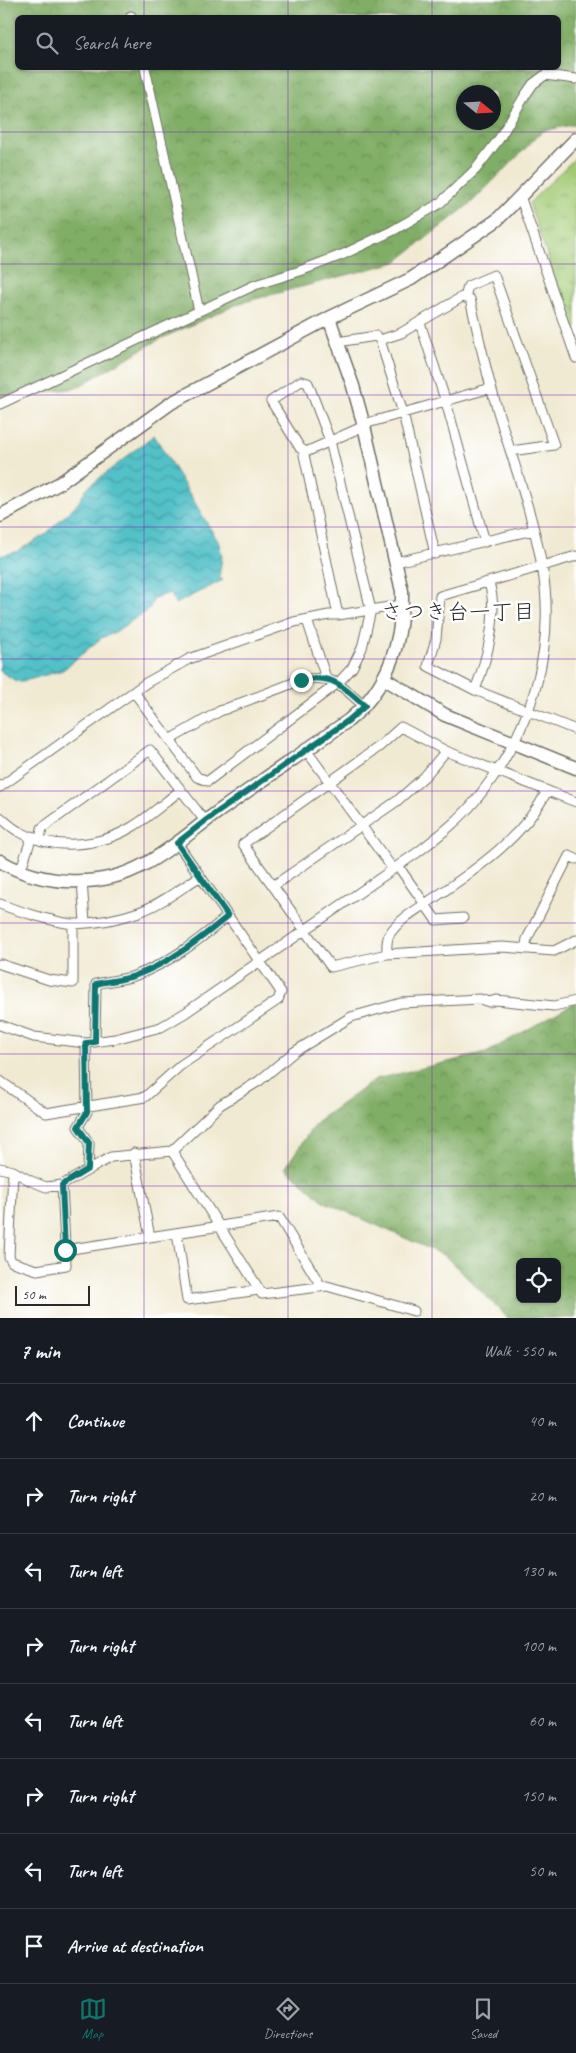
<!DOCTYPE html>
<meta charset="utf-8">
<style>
body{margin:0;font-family:Caveat,"Klee One",sans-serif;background:#20242c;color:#f1f3f6}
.controls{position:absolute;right:15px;bottom:15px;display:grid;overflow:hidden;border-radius:8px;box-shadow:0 1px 4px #0004}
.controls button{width:45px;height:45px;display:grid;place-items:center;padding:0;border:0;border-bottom:1px solid #363941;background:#171b24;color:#f1f3f6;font:25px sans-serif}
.compass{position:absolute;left:456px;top:85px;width:45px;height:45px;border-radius:50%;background:#171b24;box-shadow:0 1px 4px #0004;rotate:108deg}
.scale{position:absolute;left:15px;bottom:12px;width:75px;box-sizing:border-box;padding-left:5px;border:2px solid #2b2b2b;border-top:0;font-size:14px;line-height:18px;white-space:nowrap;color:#2b2b2b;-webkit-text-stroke:4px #fff;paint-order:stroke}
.stop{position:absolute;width:15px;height:15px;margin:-11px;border:4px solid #0f766e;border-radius:50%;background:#fff}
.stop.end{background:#0f766e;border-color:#fff;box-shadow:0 1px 5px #0008}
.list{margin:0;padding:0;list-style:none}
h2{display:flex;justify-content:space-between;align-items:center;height:65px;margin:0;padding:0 20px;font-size:21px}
h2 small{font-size:16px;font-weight:400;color:#9ea1a6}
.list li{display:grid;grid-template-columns:32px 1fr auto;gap:15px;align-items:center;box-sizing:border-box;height:75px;padding:0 20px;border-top:1px solid #363941}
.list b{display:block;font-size:19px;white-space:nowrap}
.list em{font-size:16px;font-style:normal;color:#9ea1a6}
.icon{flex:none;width:28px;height:28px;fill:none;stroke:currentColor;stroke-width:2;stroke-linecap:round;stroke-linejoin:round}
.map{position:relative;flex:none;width:576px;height:1318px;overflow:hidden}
.search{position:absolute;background:#171b24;box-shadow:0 1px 4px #0004;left:15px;right:15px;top:15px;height:55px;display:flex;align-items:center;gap:12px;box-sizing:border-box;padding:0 18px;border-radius:8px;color:#9ea1a6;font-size:19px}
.sheet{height:665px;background:#171b24}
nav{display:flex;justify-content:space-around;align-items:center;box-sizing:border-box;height:70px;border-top:1px solid #363941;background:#171b24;font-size:14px;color:#9ea1a6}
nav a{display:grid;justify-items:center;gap:2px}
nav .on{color:#0f766e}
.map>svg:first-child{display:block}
.grass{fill:url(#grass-tufts);stroke:#667a50}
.forest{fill:url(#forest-crowns);stroke:#566c48;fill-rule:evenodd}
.water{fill:url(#water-waves);stroke:#3f767a}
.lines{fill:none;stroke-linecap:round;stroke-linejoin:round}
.street-casing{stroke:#706e66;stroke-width:11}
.secondary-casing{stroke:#706e66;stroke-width:15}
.street{stroke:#fff;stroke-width:9}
.secondary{stroke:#fff;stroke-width:12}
.route{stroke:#0f766e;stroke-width:6}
.grid{fill:none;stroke:#7b2cbf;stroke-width:1;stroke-opacity:0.55}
.labels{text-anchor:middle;stroke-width:5;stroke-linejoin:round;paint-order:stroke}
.neighbourhood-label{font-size:22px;fill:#2b2b2b;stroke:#fff}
</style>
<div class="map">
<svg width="576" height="1318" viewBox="0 0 576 1318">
<defs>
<pattern id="grass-tufts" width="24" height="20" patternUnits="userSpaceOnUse" patternTransform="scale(1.25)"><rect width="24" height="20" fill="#a2ca75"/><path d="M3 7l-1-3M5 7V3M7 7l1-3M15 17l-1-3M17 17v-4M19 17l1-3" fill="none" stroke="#84a460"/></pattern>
<pattern id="forest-crowns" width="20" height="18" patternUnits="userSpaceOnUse" patternTransform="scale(1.25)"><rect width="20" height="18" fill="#81ae66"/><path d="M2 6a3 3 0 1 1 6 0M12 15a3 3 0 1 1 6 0" fill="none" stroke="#6a8e54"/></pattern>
<pattern id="water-waves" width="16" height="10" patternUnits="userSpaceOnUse" patternTransform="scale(1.25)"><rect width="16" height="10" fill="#53c1c8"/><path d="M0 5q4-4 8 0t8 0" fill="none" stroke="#459da3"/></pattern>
</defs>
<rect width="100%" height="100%" fill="#fff"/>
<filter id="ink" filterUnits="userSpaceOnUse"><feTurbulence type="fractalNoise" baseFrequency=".02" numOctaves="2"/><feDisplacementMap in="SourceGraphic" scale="10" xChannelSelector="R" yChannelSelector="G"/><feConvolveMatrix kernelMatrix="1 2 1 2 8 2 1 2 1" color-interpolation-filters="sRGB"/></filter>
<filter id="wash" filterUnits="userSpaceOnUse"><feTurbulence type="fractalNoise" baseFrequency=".0096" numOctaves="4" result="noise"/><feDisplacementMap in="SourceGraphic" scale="20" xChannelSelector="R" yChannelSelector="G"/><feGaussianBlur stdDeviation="1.12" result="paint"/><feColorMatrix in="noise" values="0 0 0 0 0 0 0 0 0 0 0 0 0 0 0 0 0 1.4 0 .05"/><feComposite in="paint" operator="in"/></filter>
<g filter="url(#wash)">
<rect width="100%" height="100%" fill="#f1ead3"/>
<path class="grass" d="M576,157V339L529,203Z"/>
<path class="forest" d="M0,0H576V124L543,131L472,202L396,262L240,303L158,340L76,388L0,398ZM18,18H558V68H18ZM464,92H494V122H464Z
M576,1002V1318H508L445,1256L325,1202L285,1168L316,1122L376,1079L486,1053ZM520,1262H557V1299H520Z"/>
<path class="water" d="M154,435L219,543L222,556L219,578L223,580L175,604L171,593L154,598L149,609L115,632L101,638L63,670L21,682L16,681L0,671V556L16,552L45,535L79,502L86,489Z"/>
</g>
<g filter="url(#ink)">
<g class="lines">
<defs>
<path id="street" d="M131,16L132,18
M145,68L199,311
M520,196L576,358
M465,298L468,286L494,275L554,445L511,451
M420,323L446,402L485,542
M337,342L376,336L380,340
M0,404L255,285L300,271L344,254L392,231L439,204L476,169L499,139L524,97L533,84L545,75L576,79
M364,424L491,388
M303,450L338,615
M576,556L440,596L436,639L428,666L475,690L576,730
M396,562L533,530
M307,620L326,678
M475,690C487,659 499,615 489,583
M134,692L197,777L208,781L338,683L352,668L362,648L367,627L371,610L330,441L308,383L301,381L271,401L300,448L306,452L364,426
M171,739L220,711L301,680C335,674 341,686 365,707
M306,750L393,869
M0,787L146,683L189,659L294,622L329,615H338L402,605
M576,802L446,751L401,727L380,746L243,844L331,967L387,954L502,947L554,951L576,940
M0,817C6,822 12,828 18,831C53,851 99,847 132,827C149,817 165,802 181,790
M40,839L42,828L150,750L205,821
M398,866L436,920L463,918
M20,872L32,836
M82,881L85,922
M273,886L397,801L425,776L446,751
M0,904C14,910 61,924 75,924C96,923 119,919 139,912C161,904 180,889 199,877
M525,949L527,939L569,856L576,859
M387,954C387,947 386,941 389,935C399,918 422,907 437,896C477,869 525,835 547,791
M0,964L49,980L73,983V924
M0,1025L34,1037L86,1043L115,1039L161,1027L185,1013L418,852C440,835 462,818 479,796C531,731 557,649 542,566C531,505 507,447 491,387C483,358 477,328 470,299L462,297L401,333L380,340L403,413L435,554
M95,1042L96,984C108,981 122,980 134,976C170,963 199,940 228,916
M86,1043L87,1112L78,1127L89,1143L88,1169
M0,1081L46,1113L145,1097L181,1065L278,1000L281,992L177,843
M172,1151L262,1294L327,1286L414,1311
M134,1153L150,1237
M0,1168L13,1171L31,1181L46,1187L62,1185L111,1157L172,1151L220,1105L259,1081L294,1052L351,1017L401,1003L480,999L489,1002L496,1000L554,1006L576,1001
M13,1171L9,1257L12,1262L37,1270L66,1265L62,1185
M177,1233L187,1300L259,1290
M65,1250L279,1217L321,1286"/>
<path id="secondary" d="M0,516L60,483L171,403L329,318L411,279L497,220L576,139
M383,678L445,715L576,768
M0,861C42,886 101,889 145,864C173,849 196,827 222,809C264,779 307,750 349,720C389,686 403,642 402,591L364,426L353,386L329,318"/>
</defs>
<use href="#street" class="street-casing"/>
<use href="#secondary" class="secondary-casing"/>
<use href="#street" class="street"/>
<use href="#secondary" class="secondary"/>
</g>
</g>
<g class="lines" filter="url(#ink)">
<path class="route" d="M65,1250L62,1185L88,1169L89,1143L78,1127L87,1112L86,1043L95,1042L96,984C109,981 122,980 134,976C170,963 199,940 228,916L177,843L205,821L349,720L365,706C341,686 335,674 301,680"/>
</g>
<path class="grid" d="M144,0V18M288,0V18M432,0V18M144,68V1318M288,68V1318M432,68V1318M0,132H576M0,264H576M0,395H576M0,527H576M0,659H576M0,791H576M0,923H576M0,1054H576M0,1186H576"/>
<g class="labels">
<g class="neighbourhood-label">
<text x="458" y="619">さつき台一丁目</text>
</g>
</g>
</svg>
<div class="controls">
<button><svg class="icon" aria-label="locate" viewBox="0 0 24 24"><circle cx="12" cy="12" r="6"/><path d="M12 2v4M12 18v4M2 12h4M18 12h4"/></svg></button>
</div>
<svg class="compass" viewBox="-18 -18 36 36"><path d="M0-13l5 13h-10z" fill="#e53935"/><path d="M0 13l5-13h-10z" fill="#9ea1a6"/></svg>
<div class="scale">50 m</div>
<div class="stop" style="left:65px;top:1250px"></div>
<div class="stop end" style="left:301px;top:680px"></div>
<div class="search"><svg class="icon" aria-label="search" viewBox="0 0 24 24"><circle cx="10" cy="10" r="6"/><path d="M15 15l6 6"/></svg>Search here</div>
</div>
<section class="sheet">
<h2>7 min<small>Walk · 550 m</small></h2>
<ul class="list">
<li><svg class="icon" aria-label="ahead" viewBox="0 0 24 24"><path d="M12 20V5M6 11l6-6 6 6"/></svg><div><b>Continue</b></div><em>40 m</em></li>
<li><svg class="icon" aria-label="right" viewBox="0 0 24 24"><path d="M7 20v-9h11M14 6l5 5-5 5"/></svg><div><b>Turn right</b></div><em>20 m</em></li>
<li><svg class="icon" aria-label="left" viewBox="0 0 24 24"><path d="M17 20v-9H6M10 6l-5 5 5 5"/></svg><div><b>Turn left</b></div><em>130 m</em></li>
<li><svg class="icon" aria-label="right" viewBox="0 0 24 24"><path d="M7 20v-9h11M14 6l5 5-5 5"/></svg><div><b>Turn right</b></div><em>100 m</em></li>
<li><svg class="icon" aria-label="left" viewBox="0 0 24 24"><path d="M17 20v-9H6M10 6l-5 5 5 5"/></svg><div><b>Turn left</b></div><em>60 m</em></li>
<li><svg class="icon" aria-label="right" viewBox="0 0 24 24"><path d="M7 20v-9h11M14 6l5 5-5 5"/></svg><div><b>Turn right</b></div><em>150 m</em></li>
<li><svg class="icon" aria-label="left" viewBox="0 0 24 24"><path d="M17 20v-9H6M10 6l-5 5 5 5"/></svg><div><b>Turn left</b></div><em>50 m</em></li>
<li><svg class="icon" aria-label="arrive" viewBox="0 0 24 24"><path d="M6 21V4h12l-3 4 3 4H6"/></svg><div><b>Arrive at destination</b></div></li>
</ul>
</section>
<nav>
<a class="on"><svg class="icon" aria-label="map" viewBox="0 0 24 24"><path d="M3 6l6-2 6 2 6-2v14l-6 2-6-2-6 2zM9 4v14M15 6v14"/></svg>Map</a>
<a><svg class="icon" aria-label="directions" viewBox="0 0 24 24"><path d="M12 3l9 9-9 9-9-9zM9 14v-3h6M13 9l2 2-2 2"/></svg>Directions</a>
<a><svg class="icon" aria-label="saved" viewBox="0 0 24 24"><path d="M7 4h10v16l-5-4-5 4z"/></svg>Saved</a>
</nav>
